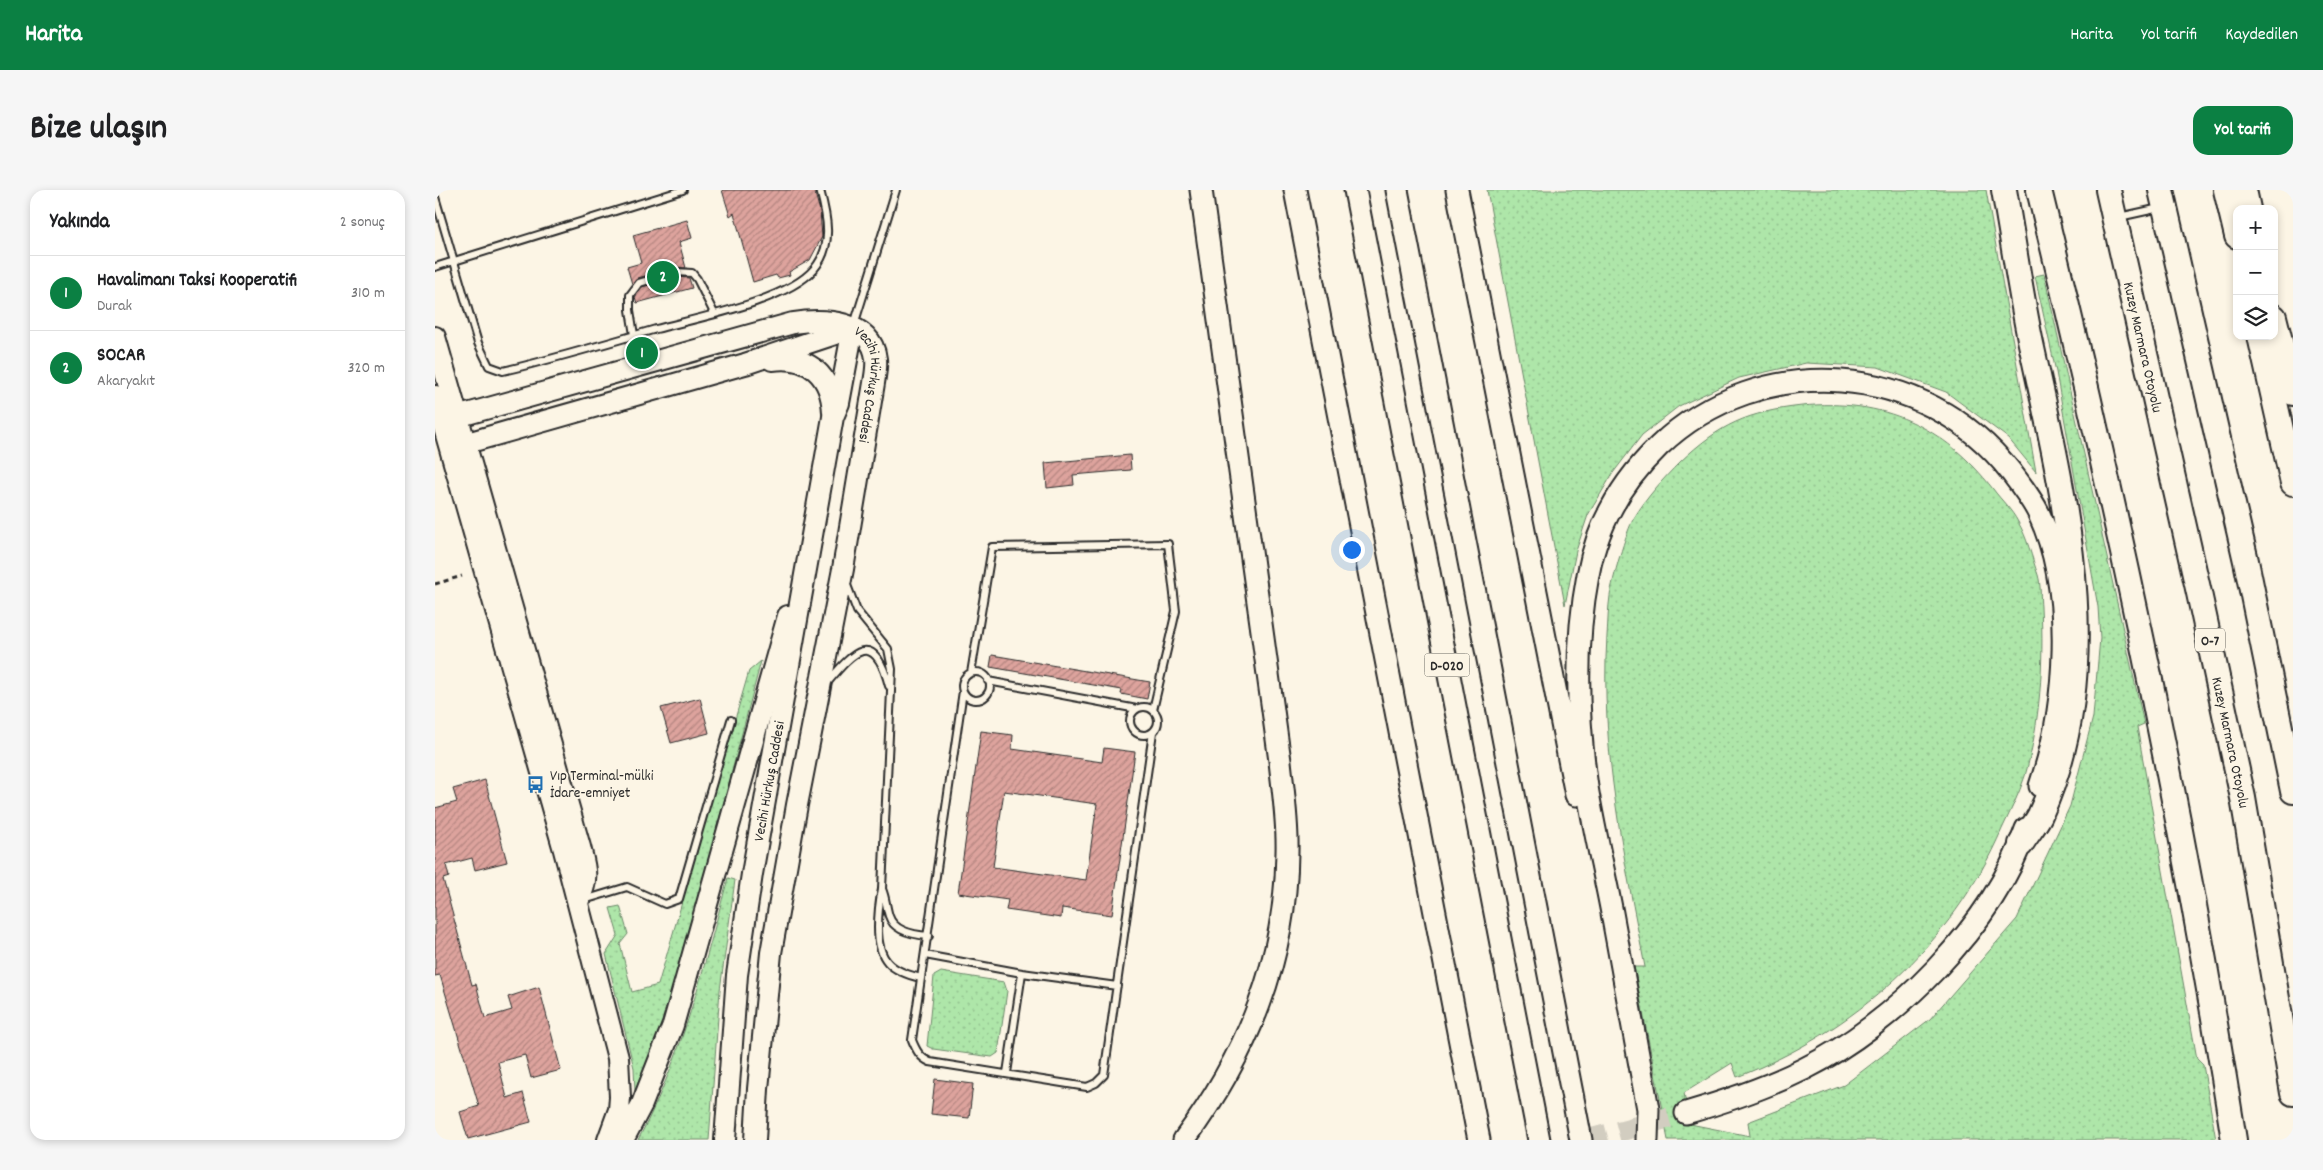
<!DOCTYPE html>
<html lang="tr">
<meta charset="utf-8">
<style>
body{margin:0;font-family:Dekko,sans-serif;background:#f6f6f6;color:#202124}
.controls{position:absolute;right:15px;top:15px;display:grid;overflow:hidden;border-radius:10px;box-shadow:0 2px 8px #0003}
.controls button{width:45px;height:45px;display:grid;place-items:center;padding:0;border:0;border-bottom:1px solid #e0e0e0;background:#fff;color:#202124;font:25px sans-serif}
.you{position:absolute;left:916px;top:359px;width:18px;height:18px;margin:-12px;border:4px solid #fff;border-radius:50%;background:#1a73e8;box-shadow:0 0 0 8px #1a73e833}
.badge{display:grid;place-items:center;width:32px;height:32px;border-radius:50%;background:#0b8043;color:#fff;font-size:16px;font-weight:700}
.pin{position:absolute;translate:-50% -50%;border:2px solid #fff;box-shadow:0 1px 5px #0006}
.list{margin:0;padding:0;list-style:none}
h2{display:flex;justify-content:space-between;align-items:center;height:65px;margin:0;padding:0 20px;font-size:21px}
h2 small{font-size:16px;font-weight:400;color:#757577}
.list li{display:grid;grid-template-columns:32px 1fr auto;gap:15px;align-items:center;box-sizing:border-box;height:75px;padding:0 20px;border-top:1px solid #e0e0e0}
.list b{display:block;font-size:19px;white-space:nowrap}
.list p{margin:0;font-size:16px;white-space:nowrap;color:#757577}
.list em{font-size:16px;font-style:normal;color:#757577}
.icon{flex:none;width:28px;height:28px;fill:none;stroke:currentColor;stroke-width:2;stroke-linecap:round;stroke-linejoin:round}
.map{position:relative;flex:none;width:1858px;height:950px;overflow:hidden;border-radius:15px}
header{display:flex;align-items:center;gap:30px;box-sizing:border-box;height:70px;padding:0 25px;background:#0b8043;color:#fff}
header strong{font-size:24px}
nav{display:flex;gap:28px;margin-inline-start:auto;font-size:18px}
.intro{display:flex;align-items:center;justify-content:space-between;box-sizing:border-box;height:120px;padding:0 30px}
h1{margin:0;font-size:35px}
.button{padding:12px 22px;border-radius:15px;background:#0b8043;color:#fff;font-size:18px;font-weight:700}
main{display:flex;gap:30px;padding:0 30px}
aside{flex:1;background:#fff;border-radius:15px;box-shadow:0 2px 8px #0003}
.map>svg:first-child{display:block}
.grass{fill:url(#grass-dots);stroke:#6c886a}
.building{fill:url(#building-hatch);stroke:#2b2b2b;fill-rule:evenodd}
.lines{fill:none;stroke-linecap:round;stroke-linejoin:round}
.trunk-tunnel{stroke:#d2cdc0;stroke-width:21;stroke-dasharray:21 11;stroke-linecap:butt}
.service-casing{stroke:#2b2b2b;stroke-width:10}
.primary-casing{stroke:#2b2b2b;stroke-width:24}
.trunk-casing{stroke:#2b2b2b;stroke-width:25}
.motorway-casing{stroke:#2b2b2b;stroke-width:28}
.path{stroke:#2b2b2b;stroke-width:3;stroke-dasharray:5 4;stroke-linecap:butt}
.service{stroke:#fcf5e5;stroke-width:6}
.primary{stroke:#fcf5e5;stroke-width:20}
.trunk{stroke:#fcf5e5;stroke-width:21}
.motorway{stroke:#fcf5e5;stroke-width:24}
.labels{text-anchor:middle;stroke-width:4;stroke-linejoin:round;paint-order:stroke}
.shield{fill:#fcf5e5;stroke:#6a6863;stroke-width:1}
.shield-label{font-size:14px;font-weight:bold;fill:#2b2b2b}
.street-label{font-size:15px;fill:#2b2b2b;stroke:#fcf5e5}
.poi-label{font-size:15px;fill:#2b2b2b;stroke:#fcf5e5;text-anchor:start}
</style>
<header>
<strong>Harita</strong>
<nav><a>Harita</a><a>Yol tarifi</a><a>Kaydedilen</a></nav>
</header>
<div class="intro"><h1>Bize ulaşın</h1><a class="button">Yol tarifi</a></div>
<main>
<aside>
<h2>Yakında<small>2 sonuç</small></h2>
<ul class="list">
<li><span class="badge">1</span><div><b>Havalimanı Taksi Kooperatifi</b><p>Durak</p></div><em>310 m</em></li>
<li><span class="badge">2</span><div><b>SOCAR</b><p>Akaryakıt</p></div><em>320 m</em></li>
</ul>
</aside>
<div class="map">
<svg width="1858" height="950" viewBox="0 0 1858 950">
<defs>
<pattern id="grass-dots" width="8" height="8" patternUnits="userSpaceOnUse" patternTransform="scale(1.25)"><rect width="8" height="8" fill="#aee6a9"/><path d="M2 2h.1M6 6h.1" fill="none" stroke="#96c592" stroke-width="1.8" stroke-linecap="round"/></pattern>
<pattern id="building-hatch" width="6" height="6" patternUnits="userSpaceOnUse" patternTransform="scale(1.25)"><rect width="6" height="6" fill="#dda39d"/><path d="M-1 1l2-2M0 6l6-6M5 7l2-2" fill="none" stroke="#b38580"/></pattern>
</defs>
<rect width="100%" height="100%" fill="#fcf5e5"/>
<filter id="ink" filterUnits="userSpaceOnUse"><feTurbulence type="fractalNoise" baseFrequency=".02" numOctaves="2"/><feDisplacementMap in="SourceGraphic" scale="10" xChannelSelector="R" yChannelSelector="G"/><feConvolveMatrix kernelMatrix="1 2 1 2 8 2 1 2 1" color-interpolation-filters="sRGB"/></filter>
<g filter="url(#ink)">
<path class="grass" d="M1052,0H1551L1601,282L1573,248L1511,202L1443,177L1371,173L1304,188L1244,216L1207,245L1178,283L1153,325L1141,361L1130,415Z
M1609,84L1709,534L1702,537L1762,869L1768,875L1781,950H1233L1199,777H1210C1189,667 1165,559 1172,446C1173,433 1173,419 1175,406C1177,391 1191,341 1199,328C1211,308 1228,289 1245,272C1285,234 1313,222 1367,216C1448,208 1509,236 1558,299C1566,310 1577,320 1583,332C1592,347 1597,368 1603,385C1606,395 1605,407 1606,417C1609,472 1605,534 1590,586C1584,604 1575,622 1567,639C1517,755 1419,842 1302,887L1297,873L1249,903L1255,934L1315,946L1313,932L1409,895L1495,829L1582,729L1635,616L1658,527L1665,448L1663,417L1621,182L1600,86Z
M326,471C304,555 282,638 259,722C243,781 229,847 200,902L199,878L171,764L183,745L175,718L185,716L193,744L185,754L197,802L223,795L314,481Z
M293,688L300,690L285,800L274,950H203C248,865 268,780 293,688Z
M506,782L569,792L572,801L563,863L557,867L498,859L492,856L499,786Z"/>
<path class="building" d="M287,0H379L385,21L387,47L375,70L354,82L355,85L343,88L341,85L318,92L299,23L295,26Z
M252,30L257,48L244,52L251,78L240,77L203,88L197,94L192,77L206,73L198,45Z
M242,87L254,88L257,98L202,113L200,107L207,97Z
M695,265L696,280L638,285L639,295L612,298L610,273Z
M557,465L715,492L712,509L686,504L687,500L555,477Z
M265,508L274,543L236,553L226,518Z
M546,541L578,545L577,559L667,572L669,558L700,562L677,725L627,718L626,728L571,720L573,710L523,703ZM569,601L662,614L651,690L558,677Z
M50,590L72,672L40,680L37,668L11,675L14,687L8,689L37,795L41,794L50,828L77,820L73,807L104,797L126,880L96,888L90,865L63,872L72,908L88,903L96,932L33,949L25,922L44,916L5,785L0,786V618L22,612L18,599Z
M500,889L538,894L534,928L496,924Z"/>
<g class="lines">
<path class="trunk-tunnel" d="M1152,950L1251,923"/>
<defs>
<path id="service" d="M0,7L43,153L54,176L68,181C119,169 170,154 221,139C262,128 352,111 379,79C399,56 392,26 385,0
M1684,27L1725,18
M0,77L248,0
M419,135L461,0
M199,145L195,120V105L204,93L241,82L257,83L262,89L279,123
M412,395L422,421L453,459L457,479L447,699C444,713 443,724 443,738C443,770 455,781 486,788
M527 496a14 14 0 1 1 28 0a14 14 0 1 1-28 0Z
M536,483L557,357L733,354L741,421L718,520
M553,491L702,519
M392,493C418,462 439,438 454,496
M528,501L477,850C481,860 485,868 495,872L652,897L661,893L669,885L718,542
M695 531a14 14 0 1 1 28 0a14 14 0 1 1-28 0Z
M447,699C451,708 451,717 454,726C459,742 480,745 494,746
M149,710L192,697L230,714L244,709L296,530
M490,765L587,783L682,796
M572,883L587,783"/>
<g id="primary">
<path d="M0,147L145,657C151,680 154,689 143,712"/>
<path d="M337,170C374,165 396,185 398,222"/>
<path d="M0,206L129,660L183,868L185,907L184,920L173,950"/>
<path id="s1" d="M7,231L358,133C389,128 437,130 441,169C442,177 440,186 439,193L408,379L362,615L336,763L323,899L320,950"/>
<path d="M18,257L310,174L418,138"/>
<path d="M188,950L207,914L238,835L353,426"/>
<path id="s2" d="M290,950L302,785L317,684L398,227L404,213L418,138"/>
</g>
<path id="trunk" d="M860,0L1044,950
M920,0L1104,950
M962,0L1146,950
M1022,0L1141,605
M1251,923C1292,911 1331,898 1369,879C1458,835 1559,735 1591,639
M749,950C813,863 851,771 852,662C853,631 848,601 845,571L766,0
M1212,950L1213,919C1201,854 1189,788 1177,723C1169,681 1159,639 1152,597C1142,528 1140,453 1153,385C1162,335 1188,291 1224,256C1326,159 1490,171 1576,282C1586,295 1597,309 1604,324C1640,401 1632,516 1605,596"/>
<g id="motorway">
<path d="M1569,0C1578,50 1585,100 1595,149C1628,303 1674,475 1605,625C1600,635 1592,644 1586,654"/>
<path d="M1604,0C1681,314 1749,630 1799,950"/>
<path id="s3" d="M1673,0L1764,403L1808,608L1858,903"/>
<path d="M1726,0L1811,371L1858,601"/>
<path d="M1791,0L1802,46"/>
<path d="M1809,0L1813,19"/>
<path d="M1839,127L1858,203"/>
<path d="M1825,146L1858,293"/>
</g>
</defs>
<use href="#service" class="service-casing"/>
<use href="#primary" class="primary-casing"/>
<use href="#trunk" class="trunk-casing"/>
<use href="#motorway" class="motorway-casing"/>
<path class="path" d="M0,394L27,386"/>
<use href="#service" class="service"/>
<use href="#primary" class="primary"/>
<use href="#trunk" class="trunk"/>
<use href="#motorway" class="motorway"/>
</g>
</g>
<defs>
<symbol id="bus-bare" viewBox="-9 -9 18 18"><path d="M-5-6H5V4H4V6H2V4H-2V6H-4V4H-5ZM-3.5-4V0h7V-4ZM-3.5 1.2v1.5H-2V1.2ZM2 1.2v1.5H3.5V1.2Z" fill="#1f6fb2" stroke="#fcf5e5" stroke-width="2.5" paint-order="stroke"/></symbol>
</defs>
<g fill-rule="evenodd">
<use href="#bus-bare" x="88" y="582" width="25" height="25"/>
</g>
<g class="labels">
<g class="shield">
<rect x="1760" y="438.5" width="30" height="23" rx="4"/>
<rect x="989.5" y="463.5" width="45" height="23" rx="4"/>
</g>
<g class="shield-label">
<text x="1775" y="455">O-7</text>
<text x="1012" y="480">D-020</text>
</g>
<g class="street-label">
<text dy="5" stroke="none"><textPath href="#s3" startOffset="161">Kuzey Marmara Otoyolu</textPath></text>
<text dy="5" stroke="none"><textPath href="#s1" startOffset="490">Vecihi Hürkuş Caddesi</textPath></text>
<text dy="5" stroke="none"><textPath href="#s3" startOffset="566">Kuzey Marmara Otoyolu</textPath></text>
<text dy="5" stroke="none"><textPath href="#s2" startOffset="362">Vecihi Hürkuş Caddesi</textPath></text>
</g>
<g class="poi-label">
<text x="115" y="590">Vıp Terminal-mülki<tspan x="115" dy="17">İdare-emniyet</tspan></text>
</g>
</g>
</svg>
<div class="controls">
<button>+</button>
<button>−</button>
<button><svg class="icon" aria-label="layers" viewBox="0 0 24 24"><path d="M12 4l9 5-9 5-9-5zM3 14l9 5 9-5"/></svg></button>
</div>
<div class="you"></div>
<div class="pin badge" style="left:207px;top:163px">1</div>
<div class="pin badge" style="left:228px;top:87px">2</div>
</div>
</main>
